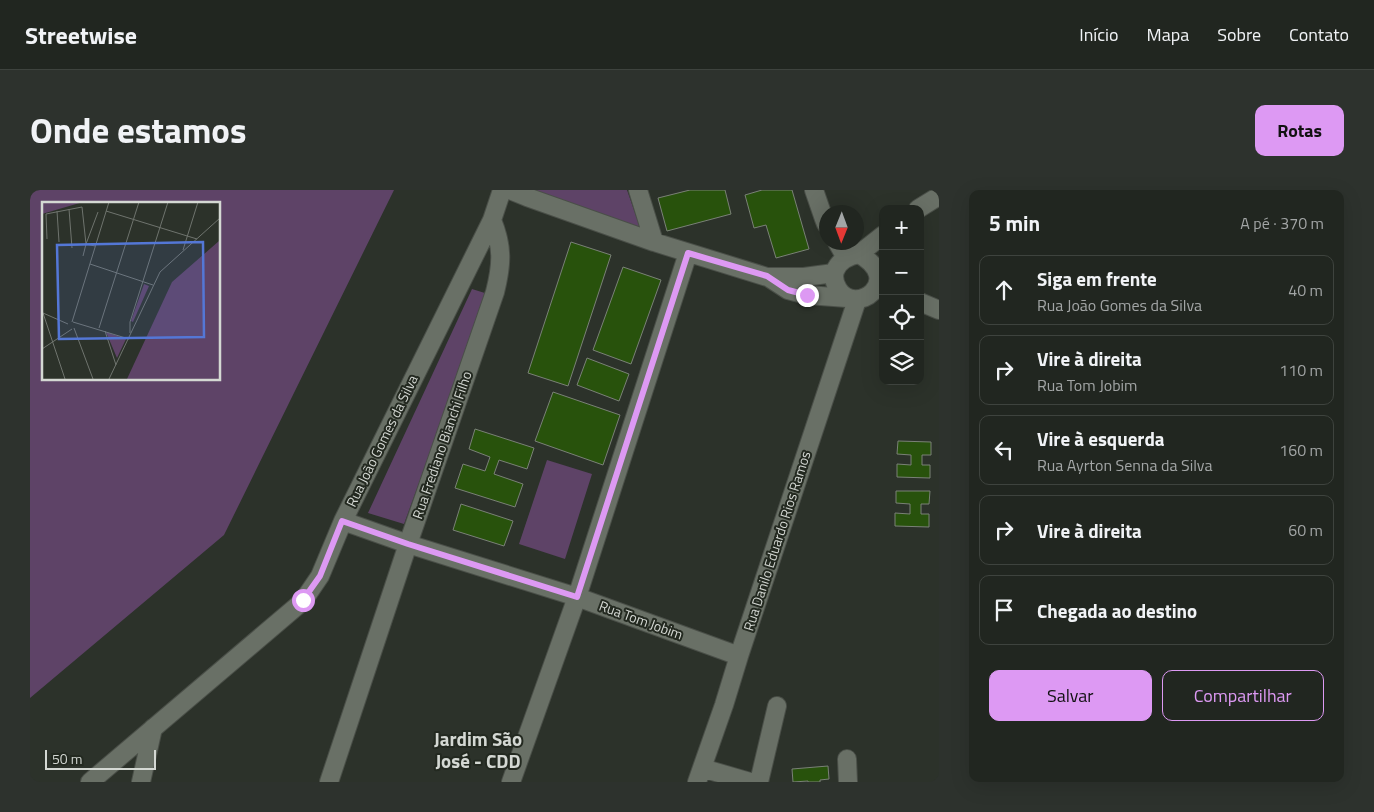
<!DOCTYPE html>
<html lang="pt">
<meta charset="utf-8">
<style>
body{margin:0;font-family:"Titillium Web",sans-serif;background:#2d322d;color:#f1f3f6}
.controls{position:absolute;right:15px;top:15px;display:grid;overflow:hidden;border-radius:10px;box-shadow:0 5px 20px #0002}
.controls button{width:45px;height:45px;display:grid;place-items:center;padding:0;border:0;border-bottom:1px solid #3e433e;background:#212620;color:#f1f3f6;font:25px sans-serif}
.compass{position:absolute;left:789px;top:15px;width:45px;height:45px;border-radius:50%;background:#212620;box-shadow:0 5px 20px #0002;rotate:181deg}
.scale{position:absolute;left:15px;bottom:12px;width:111px;box-sizing:border-box;padding-left:5px;border:2px solid #d4d8d3;border-top:0;font-size:14px;line-height:18px;white-space:nowrap;color:#d4d8d3;-webkit-text-stroke:4px #232920;paint-order:stroke}
.stop{position:absolute;width:15px;height:15px;margin:-11px;border:4px solid #dd99f3;border-radius:50%;background:#fff}
.stop.end{background:#dd99f3;border-color:#fff;box-shadow:0 1px 5px #0008}
.list{margin:0;padding:0;list-style:none}
h2{display:flex;justify-content:space-between;align-items:center;height:65px;margin:0;padding:0 20px;font-size:21px}
h2 small{font-size:16px;font-weight:400;color:#a2a5a5}
.list li{display:grid;grid-template-columns:32px 1fr auto;gap:15px;align-items:center;box-sizing:border-box;height:70px;margin:0 10px 10px;padding:0 10px;border:1px solid #3e433e;border-radius:10px}
.list b{display:block;font-size:19px;white-space:nowrap}
.list p{margin:0;font-size:16px;white-space:nowrap;color:#a2a5a5}
.list em{font-size:16px;font-style:normal;color:#a2a5a5}
.actions{display:flex;gap:10px;padding:15px 20px}
.actions a{flex:1;padding:11px 0;border:1px solid #dd99f3;border-radius:10px;text-align:center;font-size:18px;color:#dd99f3}
.actions .main{background:#dd99f3;color:#111}
.icon{flex:none;width:28px;height:28px;fill:none;stroke:currentColor;stroke-width:2;stroke-linecap:round;stroke-linejoin:round}
.map{position:relative;flex:none;width:909px;height:592px;overflow:hidden;border-radius:10px}
header{display:flex;align-items:center;gap:30px;box-sizing:border-box;height:70px;padding:0 25px;background:#212620;border-bottom:1px solid #3e433e}
header strong{font-size:24px}
nav{display:flex;gap:28px;margin-inline-start:auto;font-size:18px}
.intro{display:flex;align-items:center;justify-content:space-between;box-sizing:border-box;height:120px;padding:0 30px}
h1{margin:0;font-size:35px}
.button{padding:12px 22px;border-radius:10px;background:#dd99f3;color:#111;font-size:18px;font-weight:700}
main{display:flex;gap:30px;padding:0 30px}
aside{flex:1;background:#212620;border-radius:10px;box-shadow:0 5px 20px #0002}
.map>svg:first-child{display:block}
.green{fill:#5e4367;fill-rule:evenodd}
.building{fill:#28520c;stroke:#7a8177}
.lines{fill:none;stroke-linecap:round;stroke-linejoin:round}
.minor-casing{stroke:#4a4f48;stroke-width:20}
.minor{stroke:#697066;stroke-width:18}
.route{stroke:#dd99f3;stroke-width:6}
.labels{text-anchor:middle;stroke-width:4;stroke-linejoin:round;paint-order:stroke}
.street-label{font-size:14px;fill:#d4d8d3;stroke:#232920}
.district-label{font-size:19px;font-weight:bold;fill:#d4d8d3;stroke:#232920}
.inset-road{fill:none;stroke:#6f746e;stroke-width:1}
.view{fill:#5477d6;fill-opacity:0.15;stroke:#5477d6;stroke-width:2.5}
.inset-edge{fill:none;stroke:#d4d8d3;stroke-width:2.5}
</style>
<header>
<strong>Streetwise</strong>
<nav><a>Início</a><a>Mapa</a><a>Sobre</a><a>Contato</a></nav>
</header>
<div class="intro"><h1>Onde estamos</h1><a class="button">Rotas</a></div>
<main>
<div class="map">
<svg width="909" height="592" viewBox="0 0 909 592">
<rect width="100%" height="100%" fill="#2c322a"/>
<path class="green" d="M0,0H364L194,345L0,508ZM14,14H189V189H14Z
M502,0H597L611,40Z
M442,99L458,104L374,334L338,323Z
M517,270L562,284L535,369L489,354Z"/>
<path class="building" d="M660,0H695L701,24L637,41L628,8Z
M732,0H762L779,59L746,68L736,35L724,38L715,5Z
M541,52L581,65L538,196L498,183Z
M593,77L631,90L601,174L563,160Z
M557,168L599,184L589,211L547,195Z
M523,202L590,225L573,275L505,251Z
M445,239L504,258L497,279L469,270L464,284L493,294L485,317L425,298L433,274L455,281L460,267L439,259Z
M868,251L901,252V265H892V275H900V288L867,287V274L881,275V265L867,264Z
M866,301H900L899,314H891V324H899V337L865,336V323L880,324V314L866,313Z
M431,314L483,331L474,356L423,340Z
M798,576L799,589L790,590V592H778V591L763,592L762,579Z"/>
<g class="lines">
<defs>
<path id="minor" d="M480,0L497,7L624,52L737,87H774L804,83
M608,0L624,52
M784,0L794,29L796,34
M888,19L909,6
M807,52L816,68
M829,64C876,91 825,127 808,99C805,94 803,87 805,81C809,70 819,66 829,64Z
M829,64L853,45
M738,87L758,100L777,105L817,108
M890,112L909,120
M313,331L378,354L547,407L709,466
M817,569L818,592
M672,578L720,592
M60,592L273,411L290,386L313,331L462,30L472,0
M111,592L123,538
M299,592L378,354L465,102C472,74 473,57 462,30
M481,592L547,407L658,63
M667,592L694,515L709,466L827,110
M729,592L747,516"/>
</defs>
<use href="#minor" class="minor-casing"/>
<use href="#minor" class="minor"/>
</g>
<g class="lines">
<path class="route" d="M273,410L290,386L312,331L378,354L547,407L658,63L737,86L758,100L777,105"/>
</g>
<g class="labels">
<g class="street-label">
<text transform="translate(352 251) rotate(-64)" y="5">Rua João Gomes da Silva</text>
<text transform="translate(412 255) rotate(-71)" y="5">Rua Frediano Bianchi Filho</text>
<text transform="translate(747 351) rotate(-72)" y="5">Rua Danilo Eduardo Rios Ramos</text>
<text transform="translate(611 430) rotate(20)" y="5">Rua Tom Jobim</text>
</g>
<g class="district-label">
<text x="448" y="556">Jardim São<tspan x="448" dy="22">José - CDD</tspan></text>
</g>
</g>
<g transform="translate(12 12)">
<rect width="178" height="178" fill="#2c322a"/>
<path d="M0,0H41L0,12ZM177,39V177H85L130,80ZM102,82L107,84L91,120L89,119ZM64,130L84,137L75,156Z" fill="#5e4367"/>
<path class="inset-road" d="M27,7L30,46M15,9L17,40M64,9L155,37M5,37L4,12L40,5L44,42L41,54M53,44L44,42L56,10M141,48L156,0M48,62L111,83M1,111L23,177M1,111L26,122M30,120L67,0M31,120L87,137M32,126L51,177M57,126L97,0M63,129L74,163M88,131V120L126,0M0,147L30,127M67,177L118,70L178,16"/>
<path class="view" d="M161,40L162,135L17,137L15,43Z"/>
<rect width="178" height="178" class="inset-edge"/>
</g>
</svg>
<div class="controls">
<button>+</button>
<button>−</button>
<button><svg class="icon" aria-label="locate" viewBox="0 0 24 24"><circle cx="12" cy="12" r="6"/><path d="M12 2v4M12 18v4M2 12h4M18 12h4"/></svg></button>
<button><svg class="icon" aria-label="layers" viewBox="0 0 24 24"><path d="M12 4l9 5-9 5-9-5zM3 14l9 5 9-5"/></svg></button>
</div>
<svg class="compass" viewBox="-18 -18 36 36"><path d="M0-13l5 13h-10z" fill="#e53935"/><path d="M0 13l5-13h-10z" fill="#a2a5a5"/></svg>
<div class="scale">50 m</div>
<div class="stop" style="left:273px;top:410px"></div>
<div class="stop end" style="left:777px;top:105px"></div>
</div>
<aside>
<h2>5 min<small>A pé · 370 m</small></h2>
<ul class="list">
<li><svg class="icon" aria-label="ahead" viewBox="0 0 24 24"><path d="M12 20V5M6 11l6-6 6 6"/></svg><div><b>Siga em frente</b><p>Rua João Gomes da Silva</p></div><em>40 m</em></li>
<li><svg class="icon" aria-label="right" viewBox="0 0 24 24"><path d="M7 20v-9h11M14 6l5 5-5 5"/></svg><div><b>Vire à direita</b><p>Rua Tom Jobim</p></div><em>110 m</em></li>
<li><svg class="icon" aria-label="left" viewBox="0 0 24 24"><path d="M17 20v-9H6M10 6l-5 5 5 5"/></svg><div><b>Vire à esquerda</b><p>Rua Ayrton Senna da Silva</p></div><em>160 m</em></li>
<li><svg class="icon" aria-label="right" viewBox="0 0 24 24"><path d="M7 20v-9h11M14 6l5 5-5 5"/></svg><div><b>Vire à direita</b></div><em>60 m</em></li>
<li><svg class="icon" aria-label="arrive" viewBox="0 0 24 24"><path d="M6 21V4h12l-3 4 3 4H6"/></svg><div><b>Chegada ao destino</b></div></li>
</ul>
<div class="actions"><a class="main">Salvar</a><a>Compartilhar</a></div>
</aside>
</main>
